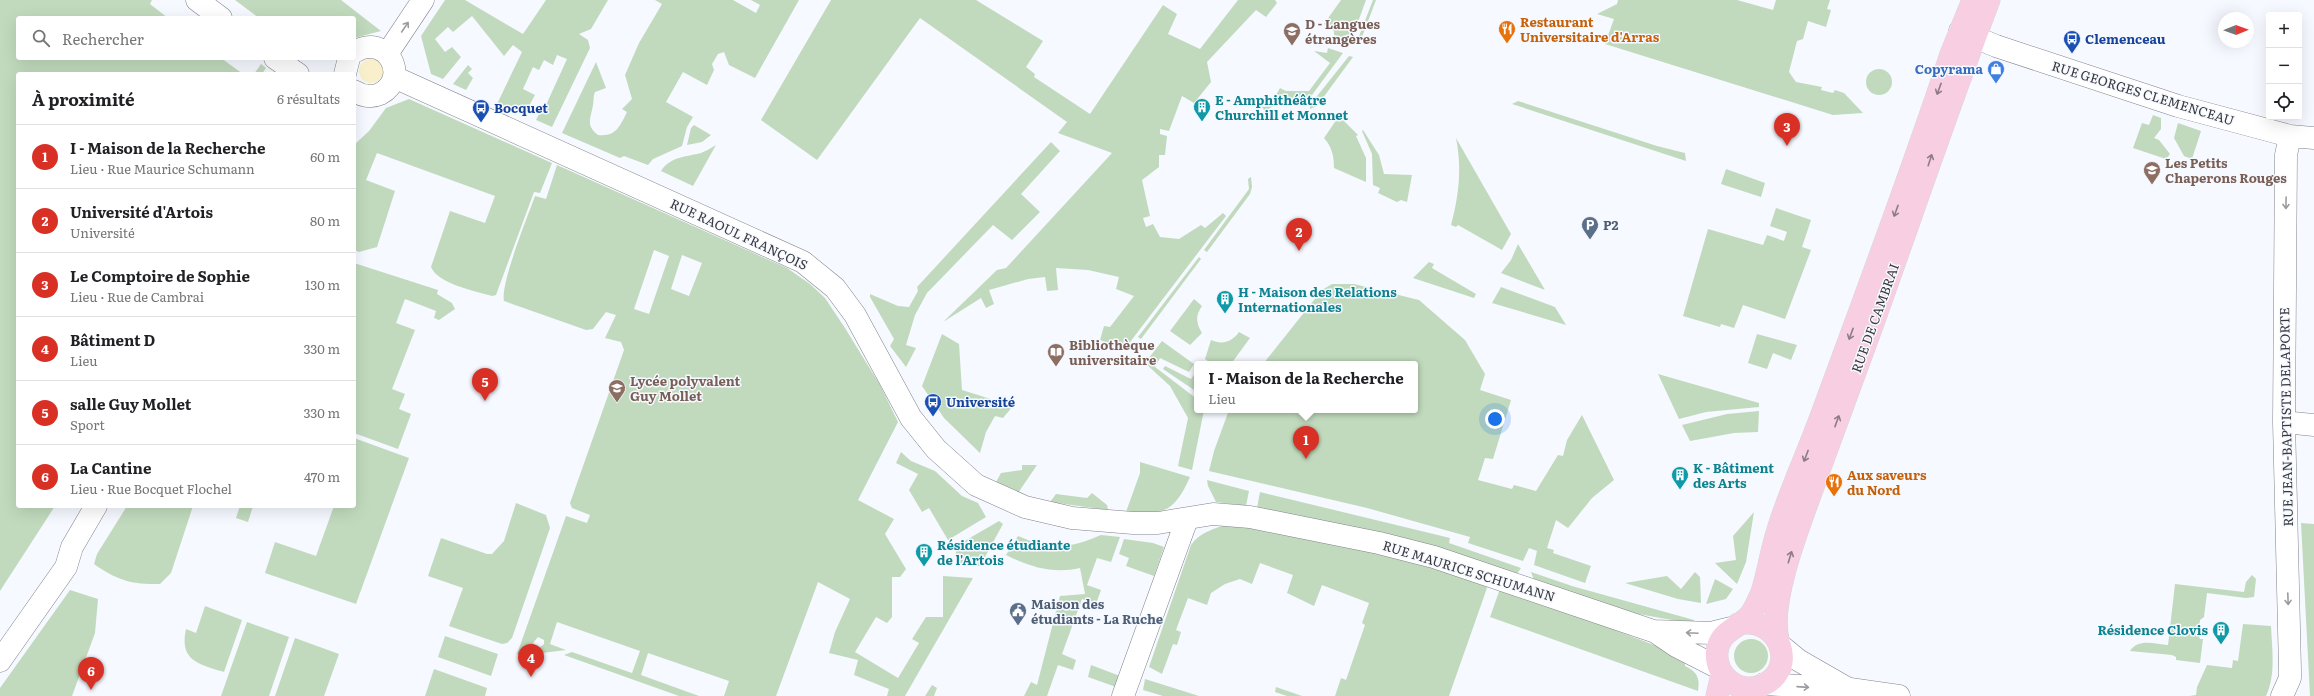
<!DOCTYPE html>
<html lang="fr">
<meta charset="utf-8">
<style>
body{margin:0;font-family:Literata,serif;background:#f6f6f6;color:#202124}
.controls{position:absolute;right:12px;top:12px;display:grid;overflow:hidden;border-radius:4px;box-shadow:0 4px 16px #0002}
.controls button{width:36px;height:36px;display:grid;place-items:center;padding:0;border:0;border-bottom:1px solid #e0e0e0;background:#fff;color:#202124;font:20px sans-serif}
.compass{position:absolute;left:2218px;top:12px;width:36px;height:36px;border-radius:50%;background:#fff;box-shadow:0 4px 16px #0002;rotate:89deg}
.you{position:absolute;left:1495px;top:419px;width:14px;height:14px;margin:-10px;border:3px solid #fff;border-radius:50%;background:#1a73e8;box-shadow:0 0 0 6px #1a73e833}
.badge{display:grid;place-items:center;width:26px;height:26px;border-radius:50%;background:#d93025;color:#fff;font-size:13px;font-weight:700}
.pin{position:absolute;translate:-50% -33px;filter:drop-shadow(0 1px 2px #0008)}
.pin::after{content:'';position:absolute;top:21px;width:14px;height:12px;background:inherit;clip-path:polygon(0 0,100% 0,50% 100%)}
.popup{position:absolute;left:1194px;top:361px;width:224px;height:52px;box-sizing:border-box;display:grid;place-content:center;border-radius:4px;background:#fff;filter:drop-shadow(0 1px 3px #0005);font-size:13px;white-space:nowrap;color:#757577}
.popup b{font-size:15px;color:#202124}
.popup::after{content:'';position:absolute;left:50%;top:100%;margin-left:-8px;border:8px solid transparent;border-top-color:#fff}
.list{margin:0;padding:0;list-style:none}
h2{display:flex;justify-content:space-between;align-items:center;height:52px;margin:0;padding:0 16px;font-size:17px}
h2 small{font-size:13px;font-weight:400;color:#757577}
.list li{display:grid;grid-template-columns:26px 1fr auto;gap:12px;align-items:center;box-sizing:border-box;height:64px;padding:0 16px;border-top:1px solid #e0e0e0}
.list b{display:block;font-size:15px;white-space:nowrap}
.list p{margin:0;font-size:13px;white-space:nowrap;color:#757577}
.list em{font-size:13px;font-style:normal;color:#757577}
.icon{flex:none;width:22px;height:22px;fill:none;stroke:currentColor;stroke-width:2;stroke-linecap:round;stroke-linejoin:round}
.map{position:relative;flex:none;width:2314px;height:696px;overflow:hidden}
.search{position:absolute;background:#fff;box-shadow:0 4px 16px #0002;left:16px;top:16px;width:340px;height:44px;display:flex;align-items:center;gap:10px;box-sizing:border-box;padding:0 14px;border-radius:4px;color:#757577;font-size:15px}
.panel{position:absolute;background:#fff;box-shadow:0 4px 16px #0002;left:16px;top:72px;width:340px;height:436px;border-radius:4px}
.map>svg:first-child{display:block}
.green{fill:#c1dabd;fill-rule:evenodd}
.sand{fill:#f9efca}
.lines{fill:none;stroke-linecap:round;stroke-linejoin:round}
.minor-casing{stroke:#80838a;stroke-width:23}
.major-casing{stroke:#d7d7d8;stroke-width:23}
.minor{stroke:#fff;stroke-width:22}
.major{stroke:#f8cfe2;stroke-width:22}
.oneway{stroke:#9c9c9e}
.oneway2{stroke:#8e7c87}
.labels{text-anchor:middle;stroke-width:3;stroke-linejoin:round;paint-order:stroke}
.food-label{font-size:13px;font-weight:bold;fill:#c56008;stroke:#f6f9ff;text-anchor:start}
.education-label{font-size:13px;font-weight:bold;fill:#785e54;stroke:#f6f9ff;text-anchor:start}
.transit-label{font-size:13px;font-weight:bold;fill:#164399;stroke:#f6f9ff;text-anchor:start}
.shop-label{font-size:13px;font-weight:bold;fill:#366cbe;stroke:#f6f9ff;text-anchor:end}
.street-label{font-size:13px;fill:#38393c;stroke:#f6f9ff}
.culture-label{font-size:13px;font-weight:bold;fill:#0d838f;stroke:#f6f9ff;text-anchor:start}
.service-label{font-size:13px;font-weight:bold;fill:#4e5e75;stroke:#f6f9ff;text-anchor:start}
</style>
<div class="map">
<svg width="2314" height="696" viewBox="0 0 2314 696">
<rect width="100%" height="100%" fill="#f6f9ff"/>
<path class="green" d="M0,0H152L150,4L168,18H18V58H221L243,74H18V506H55L0,591Z
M235,0H341L381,31L354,38V18H259Z
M445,0H465L523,34L546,0H608L591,29L579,34L588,40L590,48L552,127L536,120L544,104L546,105L567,59L557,55L553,65L544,60L539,70L533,67L523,89L535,95L524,115L497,104L522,52L513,45L504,56L472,16L453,32L448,27L435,39L445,52L452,47L461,57L443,79L431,74L421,36Z
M655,0H733L756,13L760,5L751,0H799L755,78L729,65L724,52L718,54L712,64L714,70L707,85L683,72L666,102L693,117L687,127L682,146L653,159L648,165L624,156L620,158L562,133L596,62L606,88L595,92C593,97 594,100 593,105C591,118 585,125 598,135C616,137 620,126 627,112L622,109L632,99L625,75L639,43L662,4Z
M831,0H976L1043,41L1026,67L1035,74L1034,77L1090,114L1163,5L1177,14L1168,34L1200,49L1238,0H1275L1277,3L1266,17L1256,10L1207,62L1211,82L1194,103L1182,96L1169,131L1160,129V134L1167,136L1165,155H1159V167L1142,180L1150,216L1143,218L1146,227L1153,224L1160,237L1179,239L1201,225L1205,228L1223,213L1226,216L1124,350L1100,340L1104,326L1110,327L1134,296L1116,289L1119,277L1088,270L1056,268L1058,290L1047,291L1045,277L1028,279L989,290L994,304L986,308L981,298L943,322L997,270L1006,268L1112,153L1058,133L1067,122L920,18L817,160L761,120Z
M1341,0H1366L1351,41L1334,35V31L1324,24Z
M1373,0H1376L1359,45L1356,44Z
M1618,0H1737L1773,10L1776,0H1830L1827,9L1831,10L1826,27L1808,21L1803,39L1797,41L1789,72L1796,82L1822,87L1821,90L1833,93L1835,90L1844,93L1863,113L1833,115L1605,44L1614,19L1597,14L1617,4Z
M1328,48L1343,53L1309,99L1278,103L1265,111L1262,107L1270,106L1280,88L1286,91H1309L1330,63L1314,51L1327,53Z
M1349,56L1353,57L1317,106L1310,109V105Z
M261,64L266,68L262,74H254Z
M468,65L472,69L468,73L473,78L466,90L453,84Z
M1866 82a13 13 0 1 1 26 0a13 13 0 1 1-26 0Z
M409,99L552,163L540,193L534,192L496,295L492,296C475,291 438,284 431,267L450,211L485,223L495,196L377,153L366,180L395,191L377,247L359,252L354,250V145L369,131L386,108Z
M1518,101L1657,146L1685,153L1686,161L1512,104Z
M2153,115L2161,118V129L2154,138L2159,140L2170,154L2166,159L2133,148L2142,123L2149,125Z
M1339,116L1358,135L1356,136L1366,158V182L1334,168C1334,156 1332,147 1324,138Z
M2178,123L2201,131L2192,159L2184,156L2174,138Z
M694,125L711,135L702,142L687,145L691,128Z
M1363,130L1379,155L1384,174L1412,175L1407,202L1401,200L1397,202L1378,193L1380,188L1373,185L1372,154L1362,131Z
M1456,138L1511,234L1502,250L1458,225L1456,227L1451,225C1459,195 1462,168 1456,138Z
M1051,142L1060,151L1021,194L1040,212L1012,240L993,225L927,293L915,315L906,345L916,348L906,367L890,346L894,339L870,297V294L898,306L909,307L918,291L917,287Z
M716,145L693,186L661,171C671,156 686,157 701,153C706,151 711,148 716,145Z
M557,165L787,268L810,284L825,298L845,328L880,385L898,422L858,500L894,519L885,534L906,569L900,577H892V617L887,623L876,617L855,652L898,678L919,643L912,639L926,617H943V576L973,578L905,696H887L889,689L854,675L858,660L829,653L835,632L850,599L818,582L776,696H724L729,681L648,653L641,675L699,696H679L564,655L572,652L632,673L640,651L557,622L550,644L566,650L542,653L529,657L517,654L566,516L587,523L590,515L572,508L570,503L624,350L621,342L605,338L616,315L606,312L593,329L586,330L504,301C500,284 528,216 535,196L546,199ZM654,250L669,256L649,314L634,309ZM682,255L702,263L689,296L671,289ZM538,637L544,640V644L538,649L533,643Z
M1726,169L1765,183L1761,197L1721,184Z
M1251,177L1252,187L1250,194L1207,252L1204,250L1249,189L1248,179Z
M1776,208L1811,220L1802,247L1811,250L1785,319L1743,305L1734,328L1721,324L1720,327L1683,316L1708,229L1763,245L1767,235L1784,241L1787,232L1770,226Z
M1518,244L1545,290L1501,273L1511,260Z
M1199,257L1201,259L1141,339L1138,337Z
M1429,262L1434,264L1432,268L1476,294L1474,298L1413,278Z
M354,263L438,290L437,294L452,303L455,309L439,320L434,318L436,311L405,299L396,323L415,330L392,389L405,394L399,409L411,414L398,449L354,433Z
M1332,284H1354L1419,300L1465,340L1485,374L1480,390L1511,400L1493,459L1485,458L1478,480L1512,489L1514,485L1536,491L1558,455L1563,456L1567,440L1582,415L1614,480L1592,498L1568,528L1556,520L1547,548L1554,550L1553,553L1591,566L1585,583L1534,565L1537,551L1529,548L1523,561L1468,543L1470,537L1367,508L1209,471L1214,451L1229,410H1415V364H1263L1322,290Z
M1501,287L1555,307L1566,325L1492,303Z
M1194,299L1202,306C1195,316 1196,323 1202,333L1190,345L1170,331Z
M1239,332L1250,338L1231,364H1212L1205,359L1211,340C1222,345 1232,342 1239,332Z
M942,334L959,344L962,390L1013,406L1003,418L995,416L986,432L980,453L944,418L922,386Z
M1757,334L1797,345L1791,360L1773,353L1767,369L1748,363Z
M1162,341L1194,364L1189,372L1160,358L1155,367L1197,399V410H1204L1192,470L1178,466L1188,418L1170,386L1145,363Z
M1165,366L1191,379L1197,371V392L1163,369Z
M1658,374L1759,403V407L1706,412L1679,419Z
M1759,411L1758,432L1734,433L1690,441L1682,425L1727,414Z
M354,438L409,458L356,604L265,573L275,542L316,556L334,506H354Z
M901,452L911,461L935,471L962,496L978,503L986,517L948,540L929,508L922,512L909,490L918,474L896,463Z
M1140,462L1190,477C1174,513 1163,515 1126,512L1140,473Z
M1022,465H1037L1018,493L996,482L1001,473L1022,470Z
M1207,480L1249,491L1246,506L1216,502L1208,486Z
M1260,492L1450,538L1449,543L1521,568L1517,574C1431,547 1345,522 1257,508Z
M1092,493L1107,505L1108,510L1050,502L1056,494L1087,498Z
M516,503L546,515L550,528L512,638L507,643L502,644L449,626L463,588L428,576L441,538L487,554H492L504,541Z
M127,506H193L171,573L160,584C133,585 116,580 94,564L97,554Z
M240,506H253L248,522L236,518Z
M1754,512L1746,562L1737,584L1715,563L1736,560L1733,536Z
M999,521L1003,524L980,566L956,565V546Z
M2301,523L2314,524V696H2310Z
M1231,524L1390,554L1485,584L1487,588L1449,696H1335L1341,678L1346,680L1365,625L1362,623L1369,603L1322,585L1314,606L1287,593L1293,575L1260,563L1252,584L1240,579L1225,584L1211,593L1207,605L1188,598L1176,630L1181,632L1177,645L1173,644L1162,674L1149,667L1191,545C1199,533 1216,527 1231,524Z
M1101,535L1120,537L1111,562L1097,558L1087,585L1101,590L1096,604L1082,599L1062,654L1076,660L1073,670L1058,665L1047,696H1024L1031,682L1037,685L1060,596L1085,594L1080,568C1053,574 1030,567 1006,555L1018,536C1050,550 1069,549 1101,535Z
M1124,539L1153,543L1164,547L1154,576L1126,566L1129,558L1119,554Z
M1531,572L1572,586L1694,620V624L1633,613L1534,580Z
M1695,572L1700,577L1701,603L1678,599L1625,583L1667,576L1681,589Z
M2252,575L2256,579L2254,597L2246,598L2207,593L2204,617L2200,620L2198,634L2200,639H2203L2200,663L2176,660V657L2172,655L2130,651C2138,638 2155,644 2168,645L2175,584L2244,592L2246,582Z
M1715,579L1733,589L1726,599L1706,604Z
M1501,586L1685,657V666C1697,672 1700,677 1698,691L1490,617Z
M70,590L98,599L95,633L72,696H0V688Z
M205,606L242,620L224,672C199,664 179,661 186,629L196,633Z
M247,622L289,637L269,696H221Z
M2243,624L2271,626C2272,649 2276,675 2266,696H2189L2196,695L2197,687L2207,665L2232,668L2233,660L2238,661Z
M445,636L498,654L491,676L438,657Z
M295,638L339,654L324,696H275Z
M1734 656a17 17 0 1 1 34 0a17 17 0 1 1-34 0Z
M1091,665L1120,676L1116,687L1088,677Z
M434,669L487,688L485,696H425Z
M1145,679L1199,696H1163L1143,690Z
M932,685L937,688L934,696H925Z
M1276,687L1302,696H1287L1275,692Z"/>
<path class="sand" d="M359 71a12 12 0 1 1 24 0a12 12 0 1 1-24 0Z"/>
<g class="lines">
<defs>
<path id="minor" d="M197,0L221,18
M1960,31L1996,46L2178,106L2290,136L2314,138
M354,52C387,32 411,78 380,94C371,98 362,96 354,91
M387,54L423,0
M275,58L298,74
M345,74L349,58
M394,77L803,262L835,288L855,315L911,418L936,449L976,485L1025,507L1072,518L1133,523H1158L1213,514L1250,517L1379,543L1434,557L1653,631L1711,633L1731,628
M2284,422L2314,425
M1654,631L1676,646L1719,668
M1781,646L1798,660L1845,687
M0,661L66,567L72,547L96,506
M1764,684L1850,689L1899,696
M1123,696L1187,519
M2282,696L2290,678V670L2284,422L2286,155L2290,136"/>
<path id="major" d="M1738,624C1782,615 1799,673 1760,686C1738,694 1715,676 1717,652C1719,630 1739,629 1751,614C1755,608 1759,599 1762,592C1768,573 1771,552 1777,533C1789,492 1808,453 1822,414C1866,294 1911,175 1951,54L1973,0
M1778,639C1768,599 1803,516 1817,476C1835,426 1854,376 1872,326C1911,217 1948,108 1989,0
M1717,696L1722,674"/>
</defs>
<use href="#minor" class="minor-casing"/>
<use href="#major" class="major-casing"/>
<use href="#minor" class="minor"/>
<use href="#major" class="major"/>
</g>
<defs><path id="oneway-shaft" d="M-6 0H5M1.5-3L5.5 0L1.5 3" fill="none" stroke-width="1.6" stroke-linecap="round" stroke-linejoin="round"/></defs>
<g class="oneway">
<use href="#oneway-shaft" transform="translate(405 27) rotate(-56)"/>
<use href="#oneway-shaft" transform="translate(2286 203) rotate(91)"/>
<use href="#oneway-shaft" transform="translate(2288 599) rotate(88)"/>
<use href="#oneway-shaft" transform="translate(1692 633) rotate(-177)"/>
<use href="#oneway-shaft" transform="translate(1803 687) rotate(4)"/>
</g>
<g class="oneway2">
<use href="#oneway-shaft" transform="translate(1939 89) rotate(110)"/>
<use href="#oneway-shaft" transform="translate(1930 160) rotate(-72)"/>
<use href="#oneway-shaft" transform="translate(1896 211) rotate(110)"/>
<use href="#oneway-shaft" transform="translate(1851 334) rotate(110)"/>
<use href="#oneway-shaft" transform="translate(1837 421) rotate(-70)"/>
<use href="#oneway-shaft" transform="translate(1806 456) rotate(111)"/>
<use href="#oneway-shaft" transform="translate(1790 557) rotate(-73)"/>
</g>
<defs>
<symbol id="restaurant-pin" viewBox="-11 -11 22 30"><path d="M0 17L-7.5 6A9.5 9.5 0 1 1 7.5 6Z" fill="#e8710a" stroke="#f6f9ff"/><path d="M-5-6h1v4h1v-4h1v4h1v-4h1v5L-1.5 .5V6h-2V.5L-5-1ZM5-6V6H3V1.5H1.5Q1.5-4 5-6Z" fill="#fff"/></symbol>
<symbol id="university-pin" viewBox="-11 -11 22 30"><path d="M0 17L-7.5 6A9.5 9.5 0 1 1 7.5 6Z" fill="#8d6e63" stroke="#f6f9ff"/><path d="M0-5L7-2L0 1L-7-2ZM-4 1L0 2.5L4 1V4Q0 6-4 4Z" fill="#fff"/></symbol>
<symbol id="bus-pin" viewBox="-11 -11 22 30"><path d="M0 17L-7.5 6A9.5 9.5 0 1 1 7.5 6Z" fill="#1a4fb4" stroke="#f6f9ff"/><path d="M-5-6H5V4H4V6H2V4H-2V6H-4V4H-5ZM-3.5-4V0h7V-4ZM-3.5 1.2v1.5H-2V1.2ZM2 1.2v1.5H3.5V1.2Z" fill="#fff"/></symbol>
<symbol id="shop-pin" viewBox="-11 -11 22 30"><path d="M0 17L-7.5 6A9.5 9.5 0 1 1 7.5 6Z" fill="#3f7fe0" stroke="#f6f9ff"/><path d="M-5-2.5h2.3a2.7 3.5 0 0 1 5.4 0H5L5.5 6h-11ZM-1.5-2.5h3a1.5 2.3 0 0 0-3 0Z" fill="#fff"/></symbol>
<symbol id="building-pin" viewBox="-11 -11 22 30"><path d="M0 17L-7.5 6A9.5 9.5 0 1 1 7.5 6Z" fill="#0f9aa8" stroke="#f6f9ff"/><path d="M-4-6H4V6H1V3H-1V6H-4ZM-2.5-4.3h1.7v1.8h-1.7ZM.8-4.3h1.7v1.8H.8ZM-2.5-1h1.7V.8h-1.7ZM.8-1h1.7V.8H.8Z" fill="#fff"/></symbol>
<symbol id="school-pin" viewBox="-11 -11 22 30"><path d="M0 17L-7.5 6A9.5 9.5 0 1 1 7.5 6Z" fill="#8d6e63" stroke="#f6f9ff"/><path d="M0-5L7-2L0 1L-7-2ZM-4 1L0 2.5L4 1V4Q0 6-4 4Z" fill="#fff"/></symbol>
<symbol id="parking-pin" viewBox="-11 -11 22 30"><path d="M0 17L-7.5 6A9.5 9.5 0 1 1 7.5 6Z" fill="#5c6f8a" stroke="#f6f9ff"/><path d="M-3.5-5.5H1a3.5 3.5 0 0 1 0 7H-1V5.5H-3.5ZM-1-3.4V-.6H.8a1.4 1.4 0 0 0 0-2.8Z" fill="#fff"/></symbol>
<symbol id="library-pin" viewBox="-11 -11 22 30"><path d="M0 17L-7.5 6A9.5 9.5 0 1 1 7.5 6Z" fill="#8d6e63" stroke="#f6f9ff"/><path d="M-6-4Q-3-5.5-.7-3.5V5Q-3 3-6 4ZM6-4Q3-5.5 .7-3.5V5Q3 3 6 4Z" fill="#fff"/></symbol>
<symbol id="civic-pin" viewBox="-11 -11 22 30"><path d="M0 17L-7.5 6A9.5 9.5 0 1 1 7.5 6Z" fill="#5c6f8a" stroke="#f6f9ff"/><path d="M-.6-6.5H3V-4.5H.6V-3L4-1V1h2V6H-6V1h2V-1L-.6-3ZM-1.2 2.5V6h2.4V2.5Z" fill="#fff"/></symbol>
</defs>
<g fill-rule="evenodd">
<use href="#restaurant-pin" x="1497" y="19" width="20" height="27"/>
<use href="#university-pin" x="1282" y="21" width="20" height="27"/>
<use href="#bus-pin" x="2062" y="29" width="20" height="27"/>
<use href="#shop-pin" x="1986" y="59" width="20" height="27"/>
<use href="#building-pin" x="1192" y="97" width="20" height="27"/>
<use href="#bus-pin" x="471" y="98" width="20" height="27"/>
<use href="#school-pin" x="2142" y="160" width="20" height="27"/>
<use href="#parking-pin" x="1580" y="215" width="20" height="27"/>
<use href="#building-pin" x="1215" y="289" width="20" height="27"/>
<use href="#library-pin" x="1046" y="342" width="20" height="27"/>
<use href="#school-pin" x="607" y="378" width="20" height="27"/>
<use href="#bus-pin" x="923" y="392" width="20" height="27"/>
<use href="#building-pin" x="1670" y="465" width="20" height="27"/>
<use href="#restaurant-pin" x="1824" y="472" width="20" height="27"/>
<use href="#building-pin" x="914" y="542" width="20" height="27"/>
<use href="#civic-pin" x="1008" y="601" width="20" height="27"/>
<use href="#building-pin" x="2211" y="620" width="20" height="27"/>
</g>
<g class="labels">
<g class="food-label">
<text x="1520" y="27">Restaurant<tspan x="1520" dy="15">Universitaire d'Arras</tspan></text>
<text x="1847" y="480">Aux saveurs<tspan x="1847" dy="15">du Nord</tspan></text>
</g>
<g class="education-label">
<text x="1305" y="29">D - Langues<tspan x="1305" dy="15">étrangères</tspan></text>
<text x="2165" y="168">Les Petits<tspan x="2165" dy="15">Chaperons Rouges</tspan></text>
<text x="1069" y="350">Bibliothèque<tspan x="1069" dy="15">universitaire</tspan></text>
<text x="630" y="386">Lycée polyvalent<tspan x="630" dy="15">Guy Mollet</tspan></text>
</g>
<g class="transit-label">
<text x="2085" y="44">Clemenceau</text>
<text x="494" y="113">Bocquet</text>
<text x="946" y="407">Université</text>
</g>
<g class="shop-label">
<text x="1983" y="74">Copyrama</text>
</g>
<g class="street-label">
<text transform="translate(2143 93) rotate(17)" y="5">RUE GEORGES CLEMENCEAU</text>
<text transform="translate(739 234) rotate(25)" y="5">RUE RAOUL FRANÇOIS</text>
<text transform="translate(1875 318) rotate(-70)" y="5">RUE DE CAMBRAI</text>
<text transform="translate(2286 417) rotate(-91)" y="5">RUE JEAN-BAPTISTE DELAPORTE</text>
<text transform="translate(1469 571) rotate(17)" y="5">RUE MAURICE SCHUMANN</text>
</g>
<g class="culture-label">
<text x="1215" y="105">E - Amphithéâtre<tspan x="1215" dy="15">Churchill et Monnet</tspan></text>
<text x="1238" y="297">H - Maison des Relations<tspan x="1238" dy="15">Internationales</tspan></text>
<text x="1693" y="473">K - Bâtiment<tspan x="1693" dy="15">des Arts</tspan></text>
<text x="937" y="550">Résidence étudiante<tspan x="937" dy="15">de l'Artois</tspan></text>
<text x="2208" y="635" text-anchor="end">Résidence Clovis</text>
</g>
<g class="service-label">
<text x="1603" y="230">P2</text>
<text x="1031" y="609">Maison des<tspan x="1031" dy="15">étudiants - La Ruche</tspan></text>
</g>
</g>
</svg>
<div class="controls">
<button>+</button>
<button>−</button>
<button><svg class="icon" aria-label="locate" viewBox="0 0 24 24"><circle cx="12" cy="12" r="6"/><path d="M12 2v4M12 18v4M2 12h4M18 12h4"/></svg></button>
</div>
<svg class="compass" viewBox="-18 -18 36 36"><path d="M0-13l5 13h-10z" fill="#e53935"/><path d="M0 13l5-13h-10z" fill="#757577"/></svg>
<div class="you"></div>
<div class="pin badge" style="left:1306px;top:459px">1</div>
<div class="popup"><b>I - Maison de la Recherche</b>Lieu</div>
<div class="pin badge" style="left:1299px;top:251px">2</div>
<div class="pin badge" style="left:1787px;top:146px">3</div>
<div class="pin badge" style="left:531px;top:677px">4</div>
<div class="pin badge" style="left:485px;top:401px">5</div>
<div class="pin badge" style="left:91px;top:690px">6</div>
<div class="search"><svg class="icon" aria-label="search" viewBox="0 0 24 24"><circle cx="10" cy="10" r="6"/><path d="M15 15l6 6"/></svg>Rechercher</div>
<section class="panel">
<h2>À proximité<small>6 résultats</small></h2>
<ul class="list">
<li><span class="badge">1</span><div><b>I - Maison de la Recherche</b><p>Lieu · Rue Maurice Schumann</p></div><em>60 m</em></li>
<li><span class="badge">2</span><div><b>Université d'Artois</b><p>Université</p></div><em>80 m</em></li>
<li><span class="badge">3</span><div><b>Le Comptoire de Sophie</b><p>Lieu · Rue de Cambrai</p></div><em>130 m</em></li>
<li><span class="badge">4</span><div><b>Bâtiment D</b><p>Lieu</p></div><em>330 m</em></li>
<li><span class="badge">5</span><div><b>salle Guy Mollet</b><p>Sport</p></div><em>330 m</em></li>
<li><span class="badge">6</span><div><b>La Cantine</b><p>Lieu · Rue Bocquet Flochel</p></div><em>470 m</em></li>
</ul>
</section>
</div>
